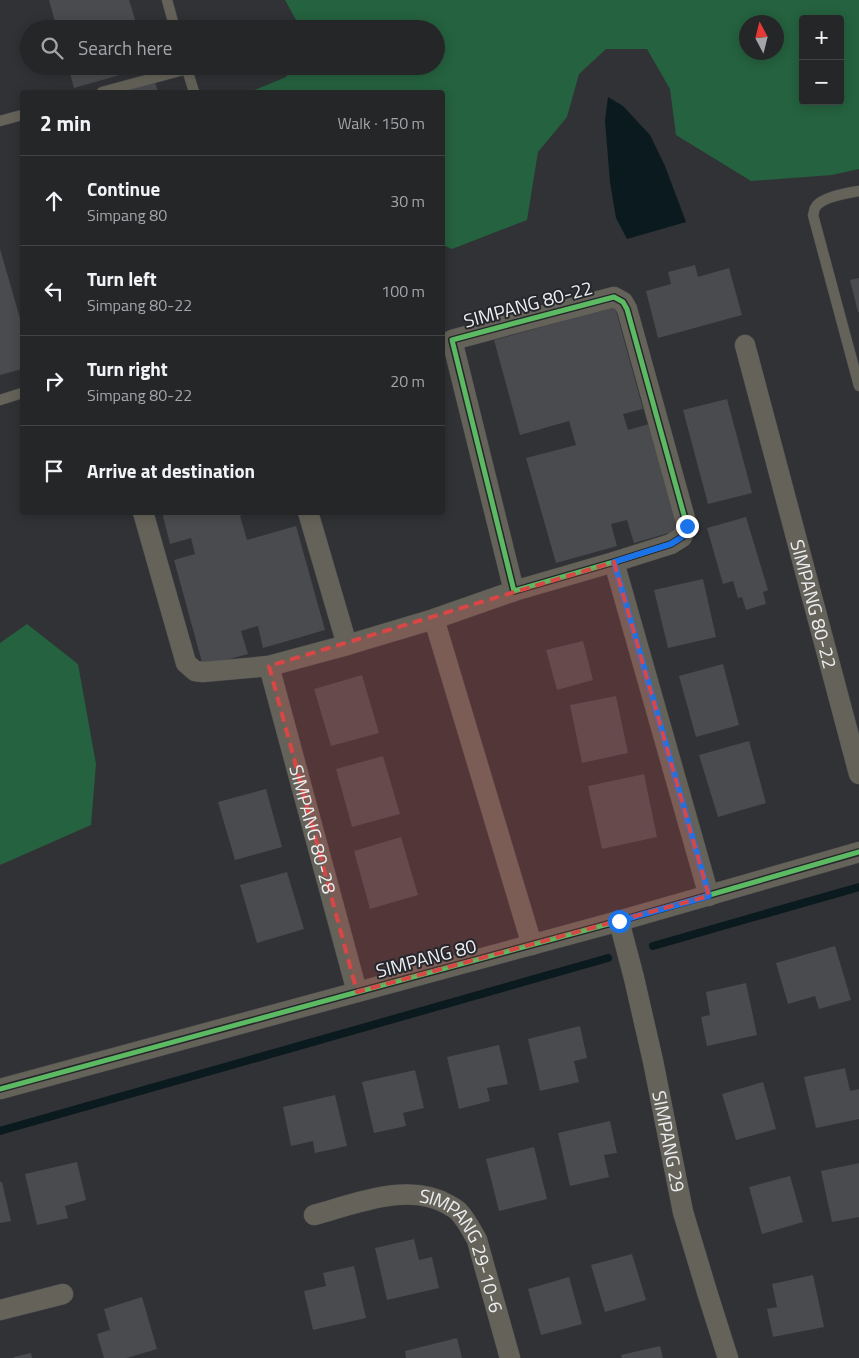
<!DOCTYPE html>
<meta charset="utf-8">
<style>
body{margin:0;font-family:"Titillium Web",sans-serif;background:#2d2e30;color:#f1f3f6}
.controls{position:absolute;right:15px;top:15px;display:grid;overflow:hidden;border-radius:5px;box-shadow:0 2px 12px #0003}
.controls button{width:45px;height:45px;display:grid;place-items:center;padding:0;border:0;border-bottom:1px solid #424345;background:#252628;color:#f1f3f6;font:25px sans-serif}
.compass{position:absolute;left:739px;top:15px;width:45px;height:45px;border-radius:50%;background:#252628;box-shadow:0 2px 12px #0003;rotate:353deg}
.stop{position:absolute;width:15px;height:15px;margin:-11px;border:4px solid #1a73e8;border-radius:50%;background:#fff}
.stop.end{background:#1a73e8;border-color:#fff;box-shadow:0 1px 5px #0008}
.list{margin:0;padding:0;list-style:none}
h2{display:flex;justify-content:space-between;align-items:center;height:65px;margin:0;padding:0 20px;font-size:21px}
h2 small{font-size:16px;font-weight:400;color:#a3a5a8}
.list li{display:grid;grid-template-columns:32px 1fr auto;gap:15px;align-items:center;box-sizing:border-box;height:90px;padding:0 20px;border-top:1px solid #424345}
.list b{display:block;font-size:19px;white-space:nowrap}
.list p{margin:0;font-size:16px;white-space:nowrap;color:#a3a5a8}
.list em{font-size:16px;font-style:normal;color:#a3a5a8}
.icon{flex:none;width:28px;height:28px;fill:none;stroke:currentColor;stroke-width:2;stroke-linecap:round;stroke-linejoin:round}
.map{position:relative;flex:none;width:859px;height:1358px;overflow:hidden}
.search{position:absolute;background:#252628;box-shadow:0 2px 12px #0003;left:20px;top:20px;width:425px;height:55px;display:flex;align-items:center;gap:12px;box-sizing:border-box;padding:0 18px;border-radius:28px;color:#a3a5a8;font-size:19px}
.panel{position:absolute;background:#252628;box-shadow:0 2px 12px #0003;left:20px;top:90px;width:425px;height:425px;border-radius:5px}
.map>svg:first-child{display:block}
.green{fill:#25623f;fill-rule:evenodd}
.water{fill:#0a1a1e}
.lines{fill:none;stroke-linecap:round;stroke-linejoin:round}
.stream{stroke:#0a1a1e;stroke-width:8}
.building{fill:#4a4b4e}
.lane-casing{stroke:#505052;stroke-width:11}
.street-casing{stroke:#505052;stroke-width:21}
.lane{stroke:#656359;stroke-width:10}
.street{stroke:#656359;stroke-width:20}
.cycleway-casing{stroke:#26272c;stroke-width:8}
.cycleway{stroke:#5cba63;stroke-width:5}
.route{stroke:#1a73e8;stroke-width:6}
.marked{fill:#d94646;fill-opacity:0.2;stroke:#d94646;stroke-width:4;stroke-dasharray:10 6;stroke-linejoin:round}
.labels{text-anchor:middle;stroke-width:4;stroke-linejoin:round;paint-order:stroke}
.street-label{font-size:19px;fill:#ecedf0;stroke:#26272c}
</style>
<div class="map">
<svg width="859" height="1358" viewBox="0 0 859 1358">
<rect width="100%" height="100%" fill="#313235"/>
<path class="green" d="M285,0H859V169L832,175L751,181L676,135L670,89L647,49H606L579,74L567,117L538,152L527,220L452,249L443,245L442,92H250L286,77L291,66H436V29H301ZM803,19H840V101H803ZM746,22H776V52H746Z
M27,624L78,664L96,764L91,825L0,865V643Z"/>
<path class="water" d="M608,97L623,106L650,135L665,166L686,222L627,239L616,218L610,182L605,121Z"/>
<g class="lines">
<path class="stream" d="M653,946L859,887
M0,1131L608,958"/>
</g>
<path class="building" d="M49,0H129L138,29H57Z
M68,66H148V67L74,88Z
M155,82L158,92H121Z
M0,249L22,325V369L0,375Z
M695,265L698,277L729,268L742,315L658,338L646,291L671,284L668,272Z
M859,278V312H858L850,280Z
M615,307L643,409L623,414L628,430L649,424L679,530L634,543L627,520L611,524L617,546L556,563L526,458L576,445L569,421L520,435L494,340Z
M727,399L752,493L708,504L683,410Z
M162,512H249L240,516L247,540L296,526L325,630L263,648L258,626L241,631L248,654L203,666L174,560L195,554L191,538L170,544Z
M746,517L768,590L763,592L766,604L746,610L742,597L738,598L733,581L723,584L707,528Z
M703,579L716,637L668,648L654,590Z
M583,641L593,680L557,690L546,650Z
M723,664L739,725L696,737L679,676Z
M362,675L379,733L331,746L314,689Z
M616,696L628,753L582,763L570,705Z
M749,741L766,803L718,817L699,755Z
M383,756L400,814L352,827L336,769Z
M644,774L657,837L602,849L588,786Z
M266,789L282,847L235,860L218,802Z
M401,837L418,895L370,909L354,851Z
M287,872L304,929L257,943L240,885Z
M835,946L851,1000L819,1009L815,996L788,1004L776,963Z
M746,983L757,1035L707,1046L701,1017L710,1015L706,992Z
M580,1026L587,1058L574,1061L579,1082L540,1091L528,1039Z
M499,1045L508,1084L487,1088L490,1101L459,1109L447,1057Z
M845,1068L850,1091L859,1089V1119L816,1128L804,1077Z
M415,1070L424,1108L403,1113L406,1126L374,1133L362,1082Z
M763,1082L776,1129L736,1140L722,1094Z
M335,1095L347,1146L315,1153L313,1141L291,1146L283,1107Z
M610,1121L617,1153L604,1155L609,1177L570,1186L558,1133Z
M534,1147L547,1199L499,1211L486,1159Z
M77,1162L86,1200L65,1206L68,1218L37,1225L25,1174Z
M859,1163V1217L832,1222L821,1171Z
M790,1176L803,1222L762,1234L749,1187Z
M0,1182H2L11,1221L0,1223Z
M414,1239L419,1260L432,1257L439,1288L387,1300L375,1248Z
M632,1254L646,1300L605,1312L591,1265Z
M354,1266L366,1318L313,1330L304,1291L326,1286L323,1273Z
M813,1275L824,1327L773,1337L767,1309L777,1307L772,1284Z
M569,1277L582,1324L541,1335L528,1289Z
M142,1297L157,1349L127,1358H104L97,1334L110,1330L104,1309Z
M457,1338L462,1358H406L405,1351Z
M660,1346L663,1358H622L621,1355Z
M31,1353L32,1358H14V1357Z"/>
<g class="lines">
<defs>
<path id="lane" d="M167,0L175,29
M186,66L194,92
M102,92L187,69
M0,121L22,115
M859,191C848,193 820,197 815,208C814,210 814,213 813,215L859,386
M0,400L22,393"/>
<g id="street">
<path d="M614,297L623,302L627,309L687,526L682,537L671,544L614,562L514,591L452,340L504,326Z"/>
<path id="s1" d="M745,345L859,774"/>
<path d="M143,512L186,663L195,671L203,672L269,666L347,645L308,512"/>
<path d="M614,562L709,896"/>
<path d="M434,619L532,945"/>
<path d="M347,645L434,619L514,591"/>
<path id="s2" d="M269,666L357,992"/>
<path id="s3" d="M619,921L634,978L653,1061L683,1212L708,1295L728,1358"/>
<path d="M0,1089L619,921L859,852"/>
<path id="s4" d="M314,1215C355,1204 409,1181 449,1205C452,1207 456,1209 458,1211C466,1219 472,1231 477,1240L510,1358"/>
<path d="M0,1310L63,1294"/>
</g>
</defs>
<use href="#lane" class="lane-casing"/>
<use href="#street" class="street-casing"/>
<use href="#lane" class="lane"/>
<use href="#street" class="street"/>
<defs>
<path id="cycleway" d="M614,297L623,302L627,309L687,526L682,537L671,544L614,562L514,591L452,340L504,326Z
M0,1089L619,921L859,852"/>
</defs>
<use href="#cycleway" class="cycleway-casing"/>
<use href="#cycleway" class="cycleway"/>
</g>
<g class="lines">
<path class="route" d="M619,921L709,896L614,562L671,544L682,537L687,526"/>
</g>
<path class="marked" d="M614,562L709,896L357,992L269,666Z"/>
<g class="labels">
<g class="street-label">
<text transform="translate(528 304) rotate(-15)" y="7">SIMPANG 80-22</text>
<text dy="7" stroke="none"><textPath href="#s1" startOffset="268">SIMPANG 80-22</textPath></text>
<text dy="7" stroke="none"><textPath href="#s2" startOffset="169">SIMPANG 80-28</textPath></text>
<text transform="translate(426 958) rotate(-15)" y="7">SIMPANG 80</text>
<text dy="7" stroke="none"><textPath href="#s3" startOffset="226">SIMPANG 29</textPath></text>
<text dy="7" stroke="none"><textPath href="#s4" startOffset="184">SIMPANG 29-10-6</textPath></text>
</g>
</g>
</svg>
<div class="controls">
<button>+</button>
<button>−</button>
</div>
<svg class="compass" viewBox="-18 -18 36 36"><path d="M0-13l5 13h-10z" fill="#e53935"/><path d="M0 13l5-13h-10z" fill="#a3a5a8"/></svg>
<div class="stop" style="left:619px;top:921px"></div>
<div class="stop end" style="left:687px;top:526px"></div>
<div class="search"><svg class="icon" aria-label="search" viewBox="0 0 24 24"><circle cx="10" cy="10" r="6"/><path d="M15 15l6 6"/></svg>Search here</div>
<section class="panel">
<h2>2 min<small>Walk · 150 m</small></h2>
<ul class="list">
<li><svg class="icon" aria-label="ahead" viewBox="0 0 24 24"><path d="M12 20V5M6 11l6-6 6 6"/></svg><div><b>Continue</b><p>Simpang 80</p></div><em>30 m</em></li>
<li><svg class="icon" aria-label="left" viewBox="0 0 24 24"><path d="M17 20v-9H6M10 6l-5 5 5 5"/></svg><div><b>Turn left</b><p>Simpang 80-22</p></div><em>100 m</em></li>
<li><svg class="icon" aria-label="right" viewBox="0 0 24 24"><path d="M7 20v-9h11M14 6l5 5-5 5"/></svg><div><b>Turn right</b><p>Simpang 80-22</p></div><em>20 m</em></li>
<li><svg class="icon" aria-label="arrive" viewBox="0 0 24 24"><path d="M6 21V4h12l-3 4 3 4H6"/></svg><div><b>Arrive at destination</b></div></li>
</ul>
</section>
</div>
